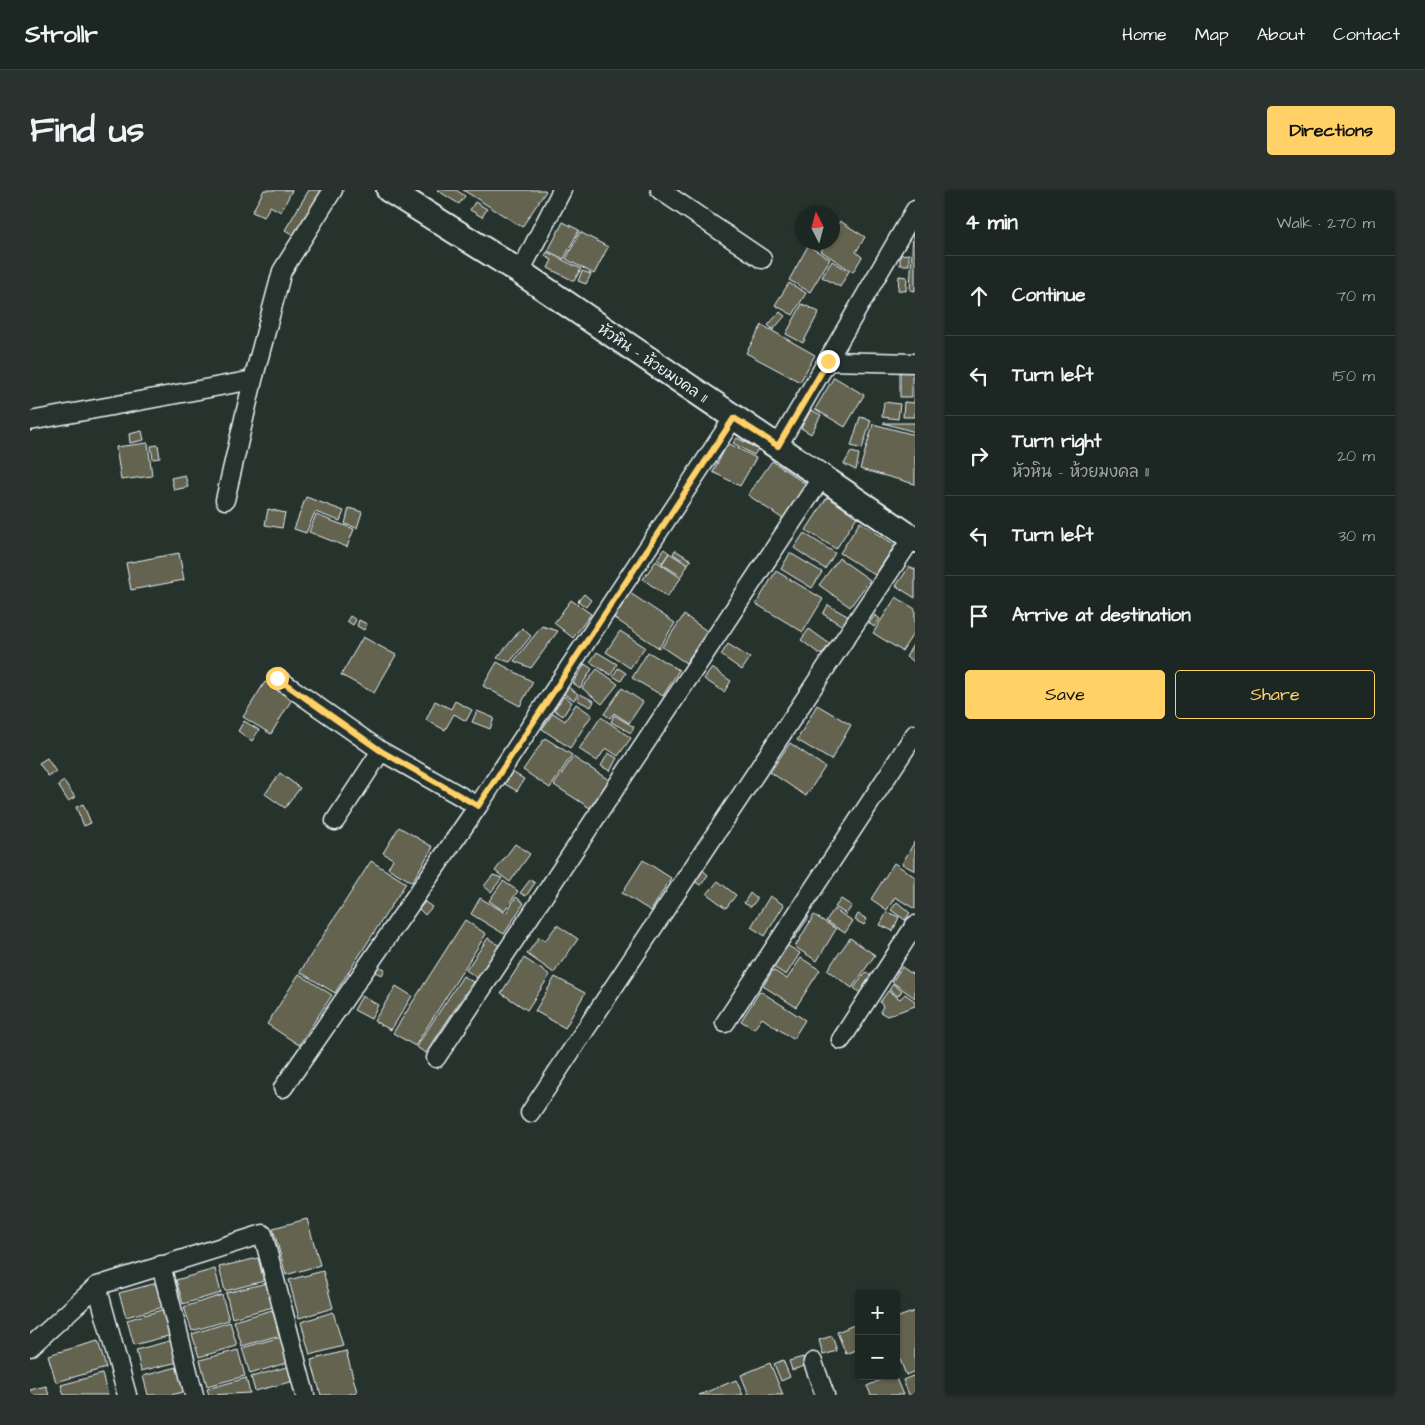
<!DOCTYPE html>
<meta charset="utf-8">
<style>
body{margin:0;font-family:"Architects Daughter","Playpen Sans Thai",sans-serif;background:#29322f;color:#f1f3f6}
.controls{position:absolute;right:15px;bottom:15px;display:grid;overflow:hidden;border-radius:5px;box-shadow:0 1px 4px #0004}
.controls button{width:45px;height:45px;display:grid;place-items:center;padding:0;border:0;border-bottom:1px solid #3a4340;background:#1c2622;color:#f1f3f6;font:25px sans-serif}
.compass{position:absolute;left:765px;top:15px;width:45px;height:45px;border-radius:50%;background:#1c2622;box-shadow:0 1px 4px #0004;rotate:354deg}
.stop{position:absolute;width:15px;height:15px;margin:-11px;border:4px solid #ffd166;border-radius:50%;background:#fff}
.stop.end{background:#ffd166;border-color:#fff;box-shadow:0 1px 5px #0008}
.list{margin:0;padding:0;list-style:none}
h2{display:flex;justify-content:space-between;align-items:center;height:65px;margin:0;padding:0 20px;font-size:21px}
h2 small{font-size:16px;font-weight:400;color:#a0a5a5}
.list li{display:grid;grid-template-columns:32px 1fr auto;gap:15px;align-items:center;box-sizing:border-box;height:80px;padding:0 20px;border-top:1px solid #3a4340}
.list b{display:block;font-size:19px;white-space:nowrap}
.list p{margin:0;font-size:16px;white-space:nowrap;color:#a0a5a5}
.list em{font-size:16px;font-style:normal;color:#a0a5a5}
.actions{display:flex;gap:10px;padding:15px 20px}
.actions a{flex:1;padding:11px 0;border:1px solid #ffd166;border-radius:5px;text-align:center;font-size:18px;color:#ffd166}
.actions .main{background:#ffd166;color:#111}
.icon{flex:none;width:28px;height:28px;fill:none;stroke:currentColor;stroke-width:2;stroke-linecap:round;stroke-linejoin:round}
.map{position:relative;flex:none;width:885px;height:1205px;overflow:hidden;border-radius:5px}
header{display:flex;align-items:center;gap:30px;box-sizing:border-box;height:70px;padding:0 25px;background:#1c2622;border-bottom:1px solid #3a4340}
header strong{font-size:24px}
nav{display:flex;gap:28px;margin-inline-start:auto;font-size:18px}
.intro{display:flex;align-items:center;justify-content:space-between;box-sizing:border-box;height:120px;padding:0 30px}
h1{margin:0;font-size:35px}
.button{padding:12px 22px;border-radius:5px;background:#ffd166;color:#111;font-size:18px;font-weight:700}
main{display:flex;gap:30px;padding:0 30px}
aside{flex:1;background:#1c2622;border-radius:5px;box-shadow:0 1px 4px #0004}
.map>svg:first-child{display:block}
.building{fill:#64634f;stroke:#e8f1f8}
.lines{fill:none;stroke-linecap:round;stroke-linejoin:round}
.street-casing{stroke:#e8f1f8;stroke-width:21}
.secondary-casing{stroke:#e8f1f8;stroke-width:28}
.street{stroke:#26332d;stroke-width:18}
.secondary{stroke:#26332d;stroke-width:24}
.route{stroke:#ffd166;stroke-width:6}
.labels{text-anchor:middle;stroke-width:4.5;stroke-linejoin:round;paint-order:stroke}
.street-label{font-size:15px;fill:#e8f1f8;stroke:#26332d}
</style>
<header>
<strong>Strollr</strong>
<nav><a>Home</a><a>Map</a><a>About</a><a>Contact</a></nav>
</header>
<div class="intro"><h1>Find us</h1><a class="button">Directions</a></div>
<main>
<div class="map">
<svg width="885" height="1205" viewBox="0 0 885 1205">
<rect width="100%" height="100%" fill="#26332d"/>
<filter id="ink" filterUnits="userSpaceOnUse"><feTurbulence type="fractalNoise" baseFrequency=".02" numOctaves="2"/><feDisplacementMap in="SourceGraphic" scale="10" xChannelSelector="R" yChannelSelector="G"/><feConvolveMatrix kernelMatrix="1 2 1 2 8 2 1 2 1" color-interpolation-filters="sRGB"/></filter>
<g filter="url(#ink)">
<path class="building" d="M234,0H262L251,22L240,16L234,27L222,22Z
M279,0H296L268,48L255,40Z
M407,0H426L435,6L429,14Z
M433,0H515L516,1L492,37Z
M445,12L457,19L452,27L440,20Z
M810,31L835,47L826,62L832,67L823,82L791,61L797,52H802V43Z
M533,32L549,40L534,69L518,61Z
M550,42L578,57L564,84L536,69Z
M883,43H885V101L880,100Z
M778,56L800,69L780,102L759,90Z
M517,62L551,79L544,91L518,78L522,70L515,66Z
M879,64V75H870V65Z
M802,71L819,81L810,97L792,87Z
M552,81L561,84L556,94L548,91Z
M869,86L877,87L876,101L868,100Z
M759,93L776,103L763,125L745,115Z
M772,114L789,122L773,153L756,144Z
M750,122L755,126L743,140L738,135Z
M732,135L785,165L770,192L716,163Z
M870,182H885V186H882V207H870Z
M804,187L834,205L815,237L785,219Z
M885,195V227H873L874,212L884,213Z
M854,212L870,214L868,229L852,227Z
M781,220L791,225L781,244L771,238Z
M830,227L841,230L832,259L821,256Z
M853,233H885V242Z
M843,234L885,245V294L830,279Z
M112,241L114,250L100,253L99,244Z
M707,248L728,259L724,265L703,253Z
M118,253L122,286L91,290L86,257Z
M698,253L726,268L710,296L683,282Z
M128,255L130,268L123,269L121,256Z
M821,262L829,264L826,280L814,274Z
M742,271L777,295L753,329L718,305Z
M155,285L158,297L144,300L141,288Z
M798,306L828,325L806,359L776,340Z
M276,307L314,321L310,331L285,322L276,343L264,339Z
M319,318L332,322L327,338L315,334Z
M238,319L255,323L252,338L235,335Z
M286,325L324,339L317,357L279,342Z
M830,332L865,355L845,385L810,363Z
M774,343L805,363L795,379L764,358Z
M634,359L639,363L632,373L627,369Z
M645,360L661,370L658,374L643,364Z
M149,363L154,390L101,400L96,373Z
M639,363L658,375L651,386L632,374Z
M760,363L792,382L782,398L751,379Z
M809,368L840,390L820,417L789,395Z
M626,371L651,388L637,407L613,389Z
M879,377L885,379V408L866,396Z
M746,381L793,409L773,442L726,414Z
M600,403L645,433L629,458L584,428Z
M554,404L561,410L556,417L548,411Z
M866,407L885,419V441L872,461L843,443Z
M541,410L561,424L543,448L524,433Z
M798,415L819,427L813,436L793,424Z
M654,425L677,441L656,473L632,457Z
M845,425L850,429L844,437L839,433Z
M320,426L326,430L323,435L317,431Z
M329,430L337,434L334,440L327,436Z
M512,436L528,441L501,478L484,471Z
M492,438L501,446L480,472L467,468Z
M779,439L800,454L791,465L771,450Z
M590,441L615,457L600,478L576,462Z
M333,447L366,465L344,503L311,485Z
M885,451V472L876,467Z
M698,454L720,468L712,480L691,465Z
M567,462L587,474L581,485L560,472Z
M618,462L649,480L633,506L602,488Z
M467,472L503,492L490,516L453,496Z
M555,474L562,479L550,498L543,493Z
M588,478L596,483L591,491L583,486Z
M682,478L701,491L694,502L674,489Z
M567,479L588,494L572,514L552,498Z
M235,492L262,509L241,544L213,527Z
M538,497L548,504L544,510L534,504Z
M592,498L613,512L599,533L584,523L580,528L574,524Z
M550,504L564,511L561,517L547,510Z
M534,506L542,512L533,526L524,520Z
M405,511L421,519L425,511L442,520L436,531L424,524L415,540L396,530Z
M546,514L562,525L540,558L512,539L523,523L535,531Z
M787,515L821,535L801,570L767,550Z
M447,521L464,528L460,539L442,532Z
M584,525L604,537L601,543L581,532Z
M571,527L601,548L588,566L576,558L567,571L549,559Z
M214,531L229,540L222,551L208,541Z
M515,548L542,565L520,598L493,580Z
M760,553L795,577L776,606L740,582Z
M578,563L587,568L580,581L571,576Z
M543,567L579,590L560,618L524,595Z
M17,568L26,582L18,586L9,573Z
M482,582L494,589L487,601L475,594Z
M250,583L270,598L255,618L235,604Z
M34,591L45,607L38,611L28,595Z
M53,614L61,633L54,636L46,617Z
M369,637L403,657L382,692L358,678L363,669L353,663Z
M885,651V681L872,674Z
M485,654L500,664L480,692L465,681Z
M613,670L641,688L621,721L592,703Z
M341,671L376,693L305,803L270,782Z
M864,673L885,687V719L865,707L857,720L841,709Z
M673,680L678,685L671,695L665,692Z
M463,685L472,688L461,702L454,696Z
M500,690L505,693L496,706L490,703Z
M473,691L488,701L474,721L459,711Z
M688,691L706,705L696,718L677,704Z
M720,703L727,709L721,717L714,713Z
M740,706L754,715L735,746L721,737Z
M486,707L494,713L474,744L441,724L450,708L476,723Z
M811,709L822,716L816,724L805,717Z
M395,712L402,717L395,725L389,719Z
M867,712L880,723L875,730L861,720Z
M804,719L823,731L815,743L796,731Z
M857,722L869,727L863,741L850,735Z
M774,724L779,727L764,749L759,746Z
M828,724L837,729L834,735L825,730Z
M784,725L806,739L787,771L765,757Z
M435,730L456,744L385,856L363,843Z
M527,735L548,749L524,783L497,764L509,747L515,751Z
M458,748L470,756L447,788L436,780Z
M820,748L845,765L822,798L797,780Z
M753,753L770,763L756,785L740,775Z
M494,768L520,785L497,820L471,803Z
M771,768L790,780L766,817L733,796L743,780L757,789Z
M348,776L355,779L352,785L345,782Z
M872,777L885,786V808L862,792Z
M836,782L842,787L830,803L824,798Z
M269,784L302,805L269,855L237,834Z
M433,786L443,792L396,863L386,857Z
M525,787L555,803L535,838L505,821Z
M863,794L872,801L868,806L859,800Z
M366,796L382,806L361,840L344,831Z
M730,801L775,830L763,849L732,828L724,839L711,831Z
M858,801L870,809L875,804L885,811V816L857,826L850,822L853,816L850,812Z
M332,806L348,815L341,829L324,820Z
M277,1029L290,1075L256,1085L243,1038Z
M228,1068L234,1091L195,1101L189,1077Z
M185,1079L191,1103L153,1114L146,1090Z
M293,1081L303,1118L269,1128L259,1090Z
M127,1093L134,1117L96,1127L89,1103Z
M237,1093L243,1117L202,1128L196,1103Z
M192,1105L199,1130L162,1141L154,1117Z
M135,1119L142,1145L104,1155L97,1130Z
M242,1120L250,1145L212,1156L204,1131Z
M885,1121V1181L876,1185L866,1159V1128Z
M303,1122L313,1156L280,1165L271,1132Z
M200,1132L207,1156L169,1167L162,1144Z
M829,1133V1159L816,1164L807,1142Z
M802,1146L807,1161L793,1165L789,1150Z
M251,1147L259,1172L220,1184L212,1158Z
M143,1150L148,1172L111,1181L106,1160Z
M68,1151L76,1178L26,1192L18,1165Z
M208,1160L215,1186L177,1196L170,1170Z
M316,1161L327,1202L315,1205H291L281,1170Z
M773,1167L775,1176L762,1180L759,1171Z
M753,1170L760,1187L751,1191L744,1174Z
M740,1173L753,1205H719L711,1185Z
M151,1176L157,1201L141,1205H118L113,1186Z
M260,1176L264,1191L225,1201L221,1187Z
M72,1184L78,1205H34L31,1195Z
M885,1185V1205H879L873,1190Z
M859,1186H865L873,1205H841L837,1196Z
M216,1188L220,1203L179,1205L177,1199Z
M706,1190L713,1205H669Z
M16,1196L19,1205H0V1200Z"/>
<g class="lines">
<defs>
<path id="street" d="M630,0L732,69
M490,82L532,0
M798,171L885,173
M0,231L223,190L252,81L303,0
M748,256L885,20
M195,310L223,190
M247,488L351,561L448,616
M305,631L351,561
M695,833L885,544
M811,850L885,735
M406,868L792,287
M253,898L448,616L704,227
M500,923L882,348
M131,1075L164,1205
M67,1096L97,1205
M0,1157L67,1096L233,1044L275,1205
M783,1172L795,1205"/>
<path id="secondary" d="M359,0L490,82L885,350"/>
</defs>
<use href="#street" class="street-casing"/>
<use href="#secondary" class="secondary-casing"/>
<use href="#street" class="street"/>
<use href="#secondary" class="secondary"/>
</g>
</g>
<g class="lines" filter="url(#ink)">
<path class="route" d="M247,488L351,561L448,616L704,228L748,256L798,171"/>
</g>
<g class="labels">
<g class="street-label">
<text transform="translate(623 173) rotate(34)" y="5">หัวหิน - ห้วยมงคล 11</text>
</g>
</g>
</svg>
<div class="controls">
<button>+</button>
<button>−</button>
</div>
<svg class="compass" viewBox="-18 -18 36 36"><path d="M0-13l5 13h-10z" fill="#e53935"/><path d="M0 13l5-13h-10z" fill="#a0a5a5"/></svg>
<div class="stop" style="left:247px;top:488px"></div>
<div class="stop end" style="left:798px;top:171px"></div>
</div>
<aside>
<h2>4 min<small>Walk · 270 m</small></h2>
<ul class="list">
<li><svg class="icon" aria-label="ahead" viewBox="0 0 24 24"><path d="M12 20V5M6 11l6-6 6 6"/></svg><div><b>Continue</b></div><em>70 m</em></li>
<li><svg class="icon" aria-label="left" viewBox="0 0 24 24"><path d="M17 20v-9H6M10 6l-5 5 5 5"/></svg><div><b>Turn left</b></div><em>150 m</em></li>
<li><svg class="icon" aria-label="right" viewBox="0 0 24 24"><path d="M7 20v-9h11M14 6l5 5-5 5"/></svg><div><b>Turn right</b><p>หัวหิน - ห้วยมงคล 11</p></div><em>20 m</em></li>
<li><svg class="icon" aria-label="left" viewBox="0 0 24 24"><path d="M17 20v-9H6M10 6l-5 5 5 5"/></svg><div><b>Turn left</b></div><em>30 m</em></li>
<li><svg class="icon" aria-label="arrive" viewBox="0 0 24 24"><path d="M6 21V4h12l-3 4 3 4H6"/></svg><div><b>Arrive at destination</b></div></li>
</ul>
<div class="actions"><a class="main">Save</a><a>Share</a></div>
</aside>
</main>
